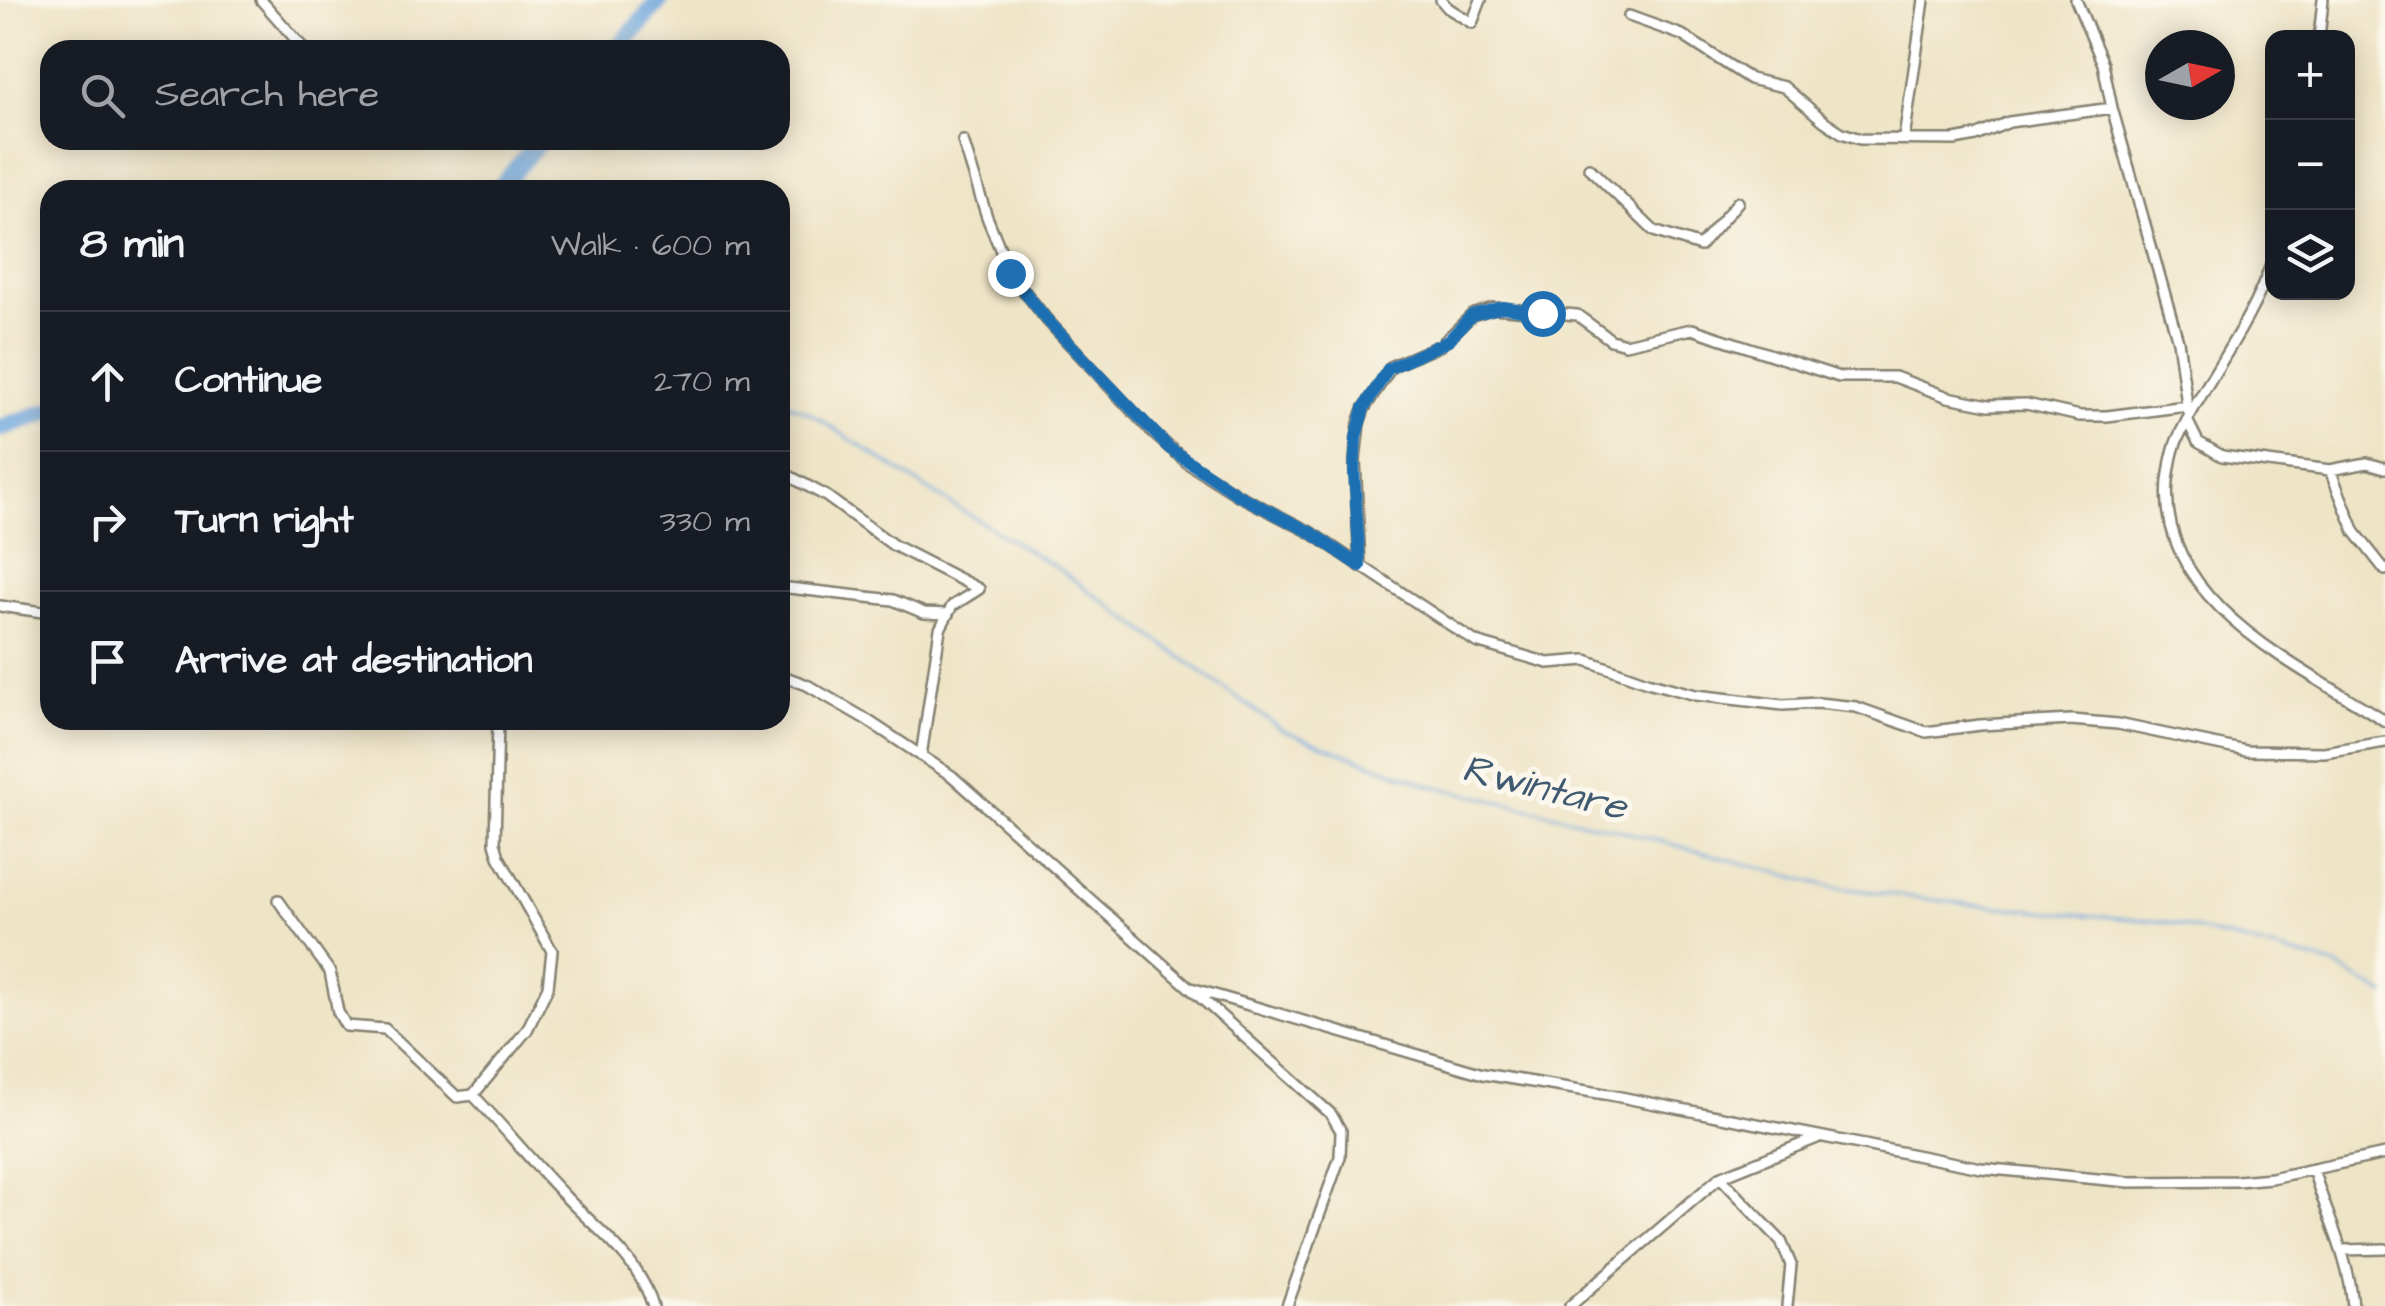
<!DOCTYPE html>
<meta charset="utf-8">
<style>
body{margin:0;font-family:"Architects Daughter",sans-serif;background:#20242c;color:#f1f3f6}
.controls{position:absolute;right:30px;top:30px;display:grid;overflow:hidden;border-radius:20px;box-shadow:0 5px 25px #0003}
.controls button{width:90px;height:90px;display:grid;place-items:center;padding:0;border:0;border-bottom:2px solid #363941;background:#171b24;color:#f1f3f6;font:50px sans-serif}
.compass{position:absolute;left:2145px;top:30px;width:90px;height:90px;border-radius:50%;background:#171b24;box-shadow:0 5px 25px #0003;rotate:81deg}
.stop{position:absolute;width:30px;height:30px;margin:-22px;border:8px solid #1f6fb2;border-radius:50%;background:#fff}
.stop.end{background:#1f6fb2;border-color:#fff;box-shadow:0 2px 10px #0008}
.list{margin:0;padding:0;list-style:none}
h2{display:flex;justify-content:space-between;align-items:center;height:130px;margin:0;padding:0 40px;font-size:42px}
h2 small{font-size:32px;font-weight:400;color:#9ea1a6}
.list li{display:grid;grid-template-columns:65px 1fr auto;gap:30px;align-items:center;box-sizing:border-box;height:140px;padding:0 40px;border-top:2px solid #363941}
.list b{display:block;font-size:38px;white-space:nowrap}
.list em{font-size:32px;font-style:normal;color:#9ea1a6}
.icon{flex:none;width:55px;height:55px;fill:none;stroke:currentColor;stroke-width:2;stroke-linecap:round;stroke-linejoin:round}
.map{position:relative;flex:none;width:2385px;height:1306px;overflow:hidden}
.search{position:absolute;background:#171b24;box-shadow:0 5px 25px #0003;left:40px;top:40px;width:750px;height:110px;display:flex;align-items:center;gap:25px;box-sizing:border-box;padding:0 35px;border-radius:30px;color:#9ea1a6;font-size:38px}
.panel{position:absolute;background:#171b24;box-shadow:0 5px 25px #0003;left:40px;top:180px;width:750px;height:550px;border-radius:30px}
.map>svg:first-child{display:block}
.lines{fill:none;stroke-linecap:round;stroke-linejoin:round}
.stream{stroke:#6da6dc;stroke-width:2.5}
.river{stroke:#6da6dc;stroke-width:18}
.street-casing{stroke:#858071;stroke-width:14}
.street{stroke:#fff;stroke-width:9}
.route{stroke:#1f6fb2;stroke-width:12}
.labels{text-anchor:middle;stroke-width:10;stroke-linejoin:round;paint-order:stroke}
.water-label{font-size:40px;font-style:italic;fill:#405a72;stroke:#fbf7ec}
</style>
<div class="map">
<svg width="2385" height="1306" viewBox="0 0 2385 1306">
<rect width="100%" height="100%" fill="#fbf7ec"/>
<filter id="ink" filterUnits="userSpaceOnUse"><feTurbulence type="fractalNoise" baseFrequency=".01" numOctaves="2"/><feDisplacementMap in="SourceGraphic" scale="20" xChannelSelector="R" yChannelSelector="G"/><feConvolveMatrix kernelMatrix="1 2 1 2 8 2 1 2 1" color-interpolation-filters="sRGB"/></filter>
<filter id="wash" filterUnits="userSpaceOnUse"><feTurbulence type="fractalNoise" baseFrequency=".0048" numOctaves="4" result="noise"/><feDisplacementMap in="SourceGraphic" scale="40" xChannelSelector="R" yChannelSelector="G"/><feGaussianBlur stdDeviation="2.25" result="paint"/><feColorMatrix in="noise" values="0 0 0 0 0 0 0 0 0 0 0 0 0 0 0 0 0 1.4 0 .05"/><feComposite in="paint" operator="in"/></filter>
<g filter="url(#wash)">
<rect width="100%" height="100%" fill="#eee4c6"/>
<g class="lines">
<path class="stream" d="M780,400L810,413L930,491L1059,569L1282,730L1429,785L1615,829L1832,887L1975,905L2167,922L2334,965L2385,995"/>
<path class="river" d="M617,50L660,0
M498,190L540,140
M0,428L50,411"/>
</g>
</g>
<g filter="url(#ink)">
<g class="lines">
<defs>
<path id="street" d="M261,0L305,50
M1441,0L1448,8L1472,23L1481,0
M2076,0L2103,64L2112,108L2178,341L2188,411
M1629,16L1682,35L1750,79L1784,87L1824,121L1842,133L1860,139L1955,140L1976,136L2009,122L2112,108
M2319,38L2323,0
M1904,139L1924,0
M963,141L987,217L1010,273L1047,320L1154,434L1189,464L1238,495L1310,532L1476,642L1548,663L1586,660L1647,682L1696,695L1783,705L1818,703L1856,707L1926,732L1980,725L2071,720L2118,724L2246,751L2324,752L2385,742
M1589,168L1654,231L1700,246L1738,202
M2272,262C2251,324 2208,377 2179,436C2172,450 2170,466 2168,481C2157,603 2298,665 2385,721
M2187,420L2198,442L2222,456L2330,470L2367,463L2385,468
M2330,470L2355,532L2385,570
M780,471L826,496L893,545L979,589L952,606L940,629L921,756
M1360,566L1355,460L1359,423L1364,409L1392,366L1441,345L1472,315L1493,308L1577,315L1611,340L1625,344L1692,329L1839,377H1895L1948,397L1989,405L2026,404L2080,416H2107L2187,406
M780,587L893,600L924,613L948,614
M0,606L50,613
M780,675L807,685L864,718L952,776L1331,1114L1341,1131L1340,1157L1287,1306
M278,900L330,972L338,1012L346,1026L385,1029L457,1097L473,1095L527,1030L548,987L552,951L499,857L495,843L498,720
M1191,988L1483,1074L1605,1094L1981,1168L2129,1182L2237,1181L2271,1178L2385,1154
M473,1095C503,1126 531,1161 562,1193C596,1230 637,1255 653,1306
M2313,1169C2326,1215 2349,1257 2353,1306
M1720,1177L1781,1241L1791,1265L1787,1306
M2343,1250L2385,1249
M1570,1306L1720,1177L1817,1138"/>
</defs>
<use href="#street" class="street-casing"/>
<use href="#street" class="street"/>
</g>
</g>
<g class="lines" filter="url(#ink)">
<path class="route" d="M1010,273L1047,320L1169,448L1238,495L1310,532L1360,566L1354,472L1356,437L1364,408L1388,369L1448,341L1472,315L1503,307L1542,313"/>
</g>
<g class="labels">
<g class="water-label">
<text transform="translate(1545 786) rotate(14)" y="14">Rwintare</text>
</g>
</g>
</svg>
<div class="controls">
<button>+</button>
<button>−</button>
<button><svg class="icon" aria-label="layers" viewBox="0 0 24 24"><path d="M12 4l9 5-9 5-9-5zM3 14l9 5 9-5"/></svg></button>
</div>
<svg class="compass" viewBox="-18 -18 36 36"><path d="M0-13l5 13h-10z" fill="#e53935"/><path d="M0 13l5-13h-10z" fill="#9ea1a6"/></svg>
<div class="stop" style="left:1542px;top:313px"></div>
<div class="stop end" style="left:1010px;top:273px"></div>
<div class="search"><svg class="icon" aria-label="search" viewBox="0 0 24 24"><circle cx="10" cy="10" r="6"/><path d="M15 15l6 6"/></svg>Search here</div>
<section class="panel">
<h2>8 min<small>Walk · 600 m</small></h2>
<ul class="list">
<li><svg class="icon" aria-label="ahead" viewBox="0 0 24 24"><path d="M12 20V5M6 11l6-6 6 6"/></svg><div><b>Continue</b></div><em>270 m</em></li>
<li><svg class="icon" aria-label="right" viewBox="0 0 24 24"><path d="M7 20v-9h11M14 6l5 5-5 5"/></svg><div><b>Turn right</b></div><em>330 m</em></li>
<li><svg class="icon" aria-label="arrive" viewBox="0 0 24 24"><path d="M6 21V4h12l-3 4 3 4H6"/></svg><div><b>Arrive at destination</b></div></li>
</ul>
</section>
</div>
